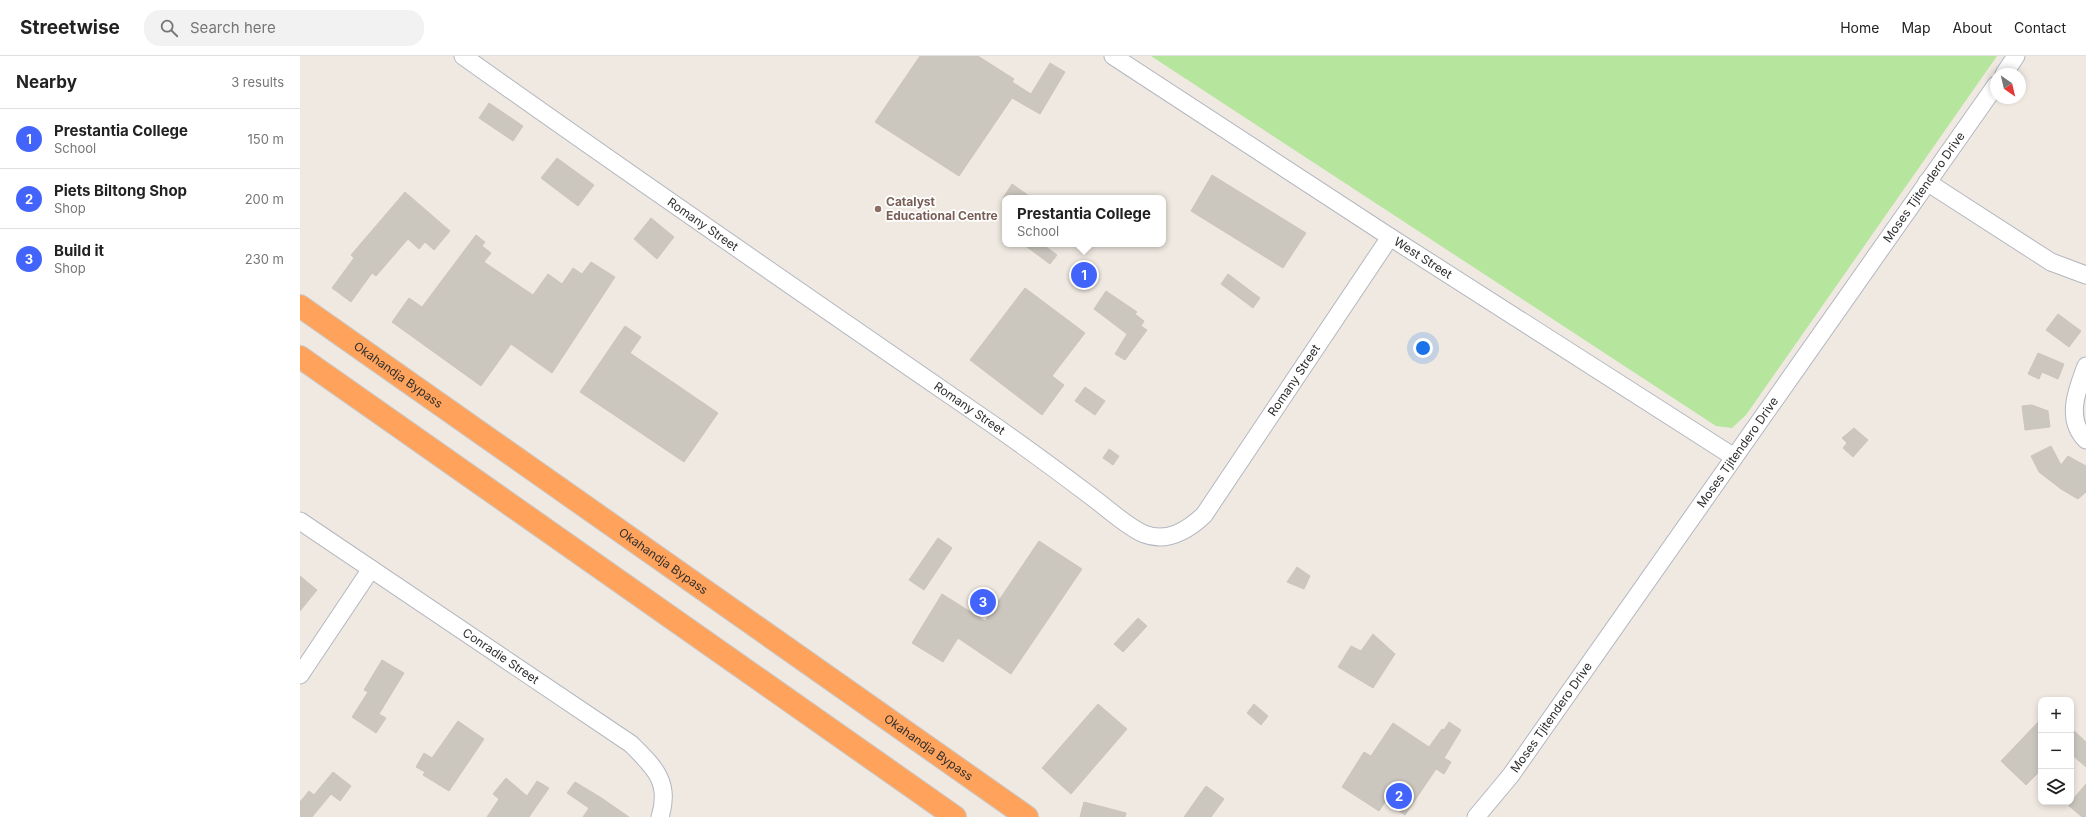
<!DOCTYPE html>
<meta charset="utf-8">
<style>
body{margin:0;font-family:Inter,sans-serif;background:#f2f2f2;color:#222}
.controls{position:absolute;right:12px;bottom:12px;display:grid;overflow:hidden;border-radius:8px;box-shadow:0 2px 6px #0003}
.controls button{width:36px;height:36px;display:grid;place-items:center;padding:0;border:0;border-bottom:1px solid #e0e0e0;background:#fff;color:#222;font:20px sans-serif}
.compass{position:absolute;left:1690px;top:12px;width:36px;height:36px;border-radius:50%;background:#fff;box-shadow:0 2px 6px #0003;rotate:146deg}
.you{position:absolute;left:1123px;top:292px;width:14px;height:14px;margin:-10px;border:3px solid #fff;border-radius:50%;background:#1a73e8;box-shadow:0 0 0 6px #1a73e833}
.badge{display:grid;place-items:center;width:26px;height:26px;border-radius:50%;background:#4264fb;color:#fff;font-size:13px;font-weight:700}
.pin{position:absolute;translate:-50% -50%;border:2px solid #fff;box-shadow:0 1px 4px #0006}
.popup{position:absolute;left:702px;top:139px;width:164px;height:52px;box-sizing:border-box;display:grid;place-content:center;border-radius:8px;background:#fff;filter:drop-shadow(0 1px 3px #0005);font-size:13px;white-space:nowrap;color:#767676}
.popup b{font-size:15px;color:#222}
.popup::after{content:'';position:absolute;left:50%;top:100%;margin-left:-8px;border:8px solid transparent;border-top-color:#fff}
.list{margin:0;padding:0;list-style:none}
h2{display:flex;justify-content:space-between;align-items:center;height:52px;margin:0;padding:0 16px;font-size:17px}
h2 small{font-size:13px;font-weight:400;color:#767676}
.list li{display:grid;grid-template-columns:26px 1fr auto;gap:12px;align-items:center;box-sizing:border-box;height:60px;padding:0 16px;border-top:1px solid #e0e0e0}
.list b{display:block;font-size:15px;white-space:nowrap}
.list p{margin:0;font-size:13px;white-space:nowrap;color:#767676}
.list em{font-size:13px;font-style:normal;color:#767676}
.icon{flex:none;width:22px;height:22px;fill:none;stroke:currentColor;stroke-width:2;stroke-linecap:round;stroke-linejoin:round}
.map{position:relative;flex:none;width:1786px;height:761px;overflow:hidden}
header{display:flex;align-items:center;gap:24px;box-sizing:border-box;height:56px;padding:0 20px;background:#fff;border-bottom:1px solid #e0e0e0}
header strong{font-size:19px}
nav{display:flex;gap:22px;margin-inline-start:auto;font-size:14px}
.search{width:280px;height:36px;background:#f2f2f2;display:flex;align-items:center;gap:10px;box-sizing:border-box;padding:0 14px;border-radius:16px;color:#767676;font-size:15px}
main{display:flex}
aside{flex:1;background:#fff}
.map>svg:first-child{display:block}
.green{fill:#b6e59e}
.building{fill:#cbc7bf;stroke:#cbc5ba}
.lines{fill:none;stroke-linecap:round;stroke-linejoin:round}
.minor-casing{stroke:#b4b7c1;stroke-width:19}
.highway-casing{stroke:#c9c9c9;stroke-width:24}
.minor{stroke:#fff;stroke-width:17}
.highway{stroke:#ffa35c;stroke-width:22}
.education-dot{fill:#8d6e63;stroke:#fff;stroke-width:1.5}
.labels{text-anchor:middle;stroke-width:3.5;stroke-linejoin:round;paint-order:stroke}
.street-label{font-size:12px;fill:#2e2e2e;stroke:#fff}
.education-label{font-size:12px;font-weight:bold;fill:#785e54;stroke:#fff;text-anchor:start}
</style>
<header>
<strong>Streetwise</strong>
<div class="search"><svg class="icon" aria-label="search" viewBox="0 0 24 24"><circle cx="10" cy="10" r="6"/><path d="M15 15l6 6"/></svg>Search here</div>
<nav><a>Home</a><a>Map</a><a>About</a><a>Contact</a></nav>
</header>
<main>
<aside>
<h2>Nearby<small>3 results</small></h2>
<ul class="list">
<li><span class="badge">1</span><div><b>Prestantia College</b><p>School</p></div><em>150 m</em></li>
<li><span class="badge">2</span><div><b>Piets Biltong Shop</b><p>Shop</p></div><em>200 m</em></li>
<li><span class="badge">3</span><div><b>Build it</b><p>Shop</p></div><em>230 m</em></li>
</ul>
</aside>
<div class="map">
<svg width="1786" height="761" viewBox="0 0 1786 761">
<rect width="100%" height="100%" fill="#efe9e1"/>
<path class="green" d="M851,0H1697L1446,359L1432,372L1416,370Z"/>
<path class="building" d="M620,0H678L714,23L712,26L731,38L750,7L765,16L740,58L712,42L659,120L575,66Z
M189,47L223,70L213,85L179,62Z
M257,102L294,129L278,150L241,122Z
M912,119L1006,177L983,212L891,155Z
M712,128L732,142H703Z
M105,136L150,175L134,194L125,186L119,193L108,183L76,220L72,217L51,246L32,232L54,202L51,199Z
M351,162L374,181L357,203L334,183Z
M176,179L185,186L182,190L191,197L184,206L233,239L248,218L262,228L273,212L282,218L291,206L315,221L252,317L211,288L181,330L92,266L109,242L122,251Z
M723,188H742L757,199L750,208Z
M928,218L960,242L953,252L921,228Z
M725,232L785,277L752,320L764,329L742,359L670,304Z
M806,235L837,256L835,258L844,265L841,270L847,274L825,304L815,298L827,278L794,253Z
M1758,258L1781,275L1769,291L1746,274Z
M325,270L341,281L330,297L418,357L384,406L280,336Z
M1738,297L1764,308L1758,323L1742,316L1739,323L1728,318Z
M785,331L805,345L795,359L775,345Z
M1732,349L1748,355L1750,371L1725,374L1722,350Z
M1554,372L1568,384L1553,401L1543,392L1547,387L1542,382Z
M1751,390L1761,409L1768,400L1786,410V436L1778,443L1761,433L1739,416L1731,400Z
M809,393L819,400L813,409L803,402Z
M638,482L652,492L624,534L609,524Z
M739,485L782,513L711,618L658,582L643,606L612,587L642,538L685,565Z
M997,511L1010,520L1004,533L987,526Z
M0,520L17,534L0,555Z
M838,562L847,570L823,596L814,588Z
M1073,578L1095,598L1073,632L1038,611L1051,590L1061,595Z
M82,604L104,617L79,658L86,662L76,677L52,661L68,636L64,634Z
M798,648L827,673L771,738L742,712Z
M954,648L968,660L961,669L947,657Z
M1741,663V714L1726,729L1701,705Z
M158,665L184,683L149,735L123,719L125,716L116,711L124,697L132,702Z
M1149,666L1161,674L1144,702L1151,706L1144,718L1136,713L1105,759L1085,746L1079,755L1042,731L1064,696L1071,700L1093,667L1129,691L1142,673L1144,674Z
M1771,672L1786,686V711L1771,698Z
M33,716L51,730L40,745L31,738L12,761H0V746L9,735L14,739Z
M206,722L227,740L237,725L249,732L229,761H187L199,743L193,738Z
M275,726L300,741L329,761H283L289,752L267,737Z
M1786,728V761H1782L1768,749Z
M906,730L924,743L911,761H884Z
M784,746L826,757L825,761H780Z"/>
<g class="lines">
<defs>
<g id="minor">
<path id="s1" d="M163,0C334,122 506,240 679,359C717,385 755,413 792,441C807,452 827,471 844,478C867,487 887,475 904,459L1090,181"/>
<path id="s2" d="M813,0L1090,181L1434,401"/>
<path d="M1704,18L1716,0"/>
<path d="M1627,126L1751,206L1786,219"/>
<path d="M1786,310C1777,334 1765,363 1786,384"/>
<path id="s3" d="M0,465L331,688C354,711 371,726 360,761"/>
<path d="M0,619L71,513"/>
<path id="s4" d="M1176,761L1211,719L1696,29"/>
</g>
<g id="highway">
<path id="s5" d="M0,250L727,761"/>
<path d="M0,301L655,761"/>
</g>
</defs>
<use href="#minor" class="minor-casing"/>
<use href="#highway" class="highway-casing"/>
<use href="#minor" class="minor"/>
<use href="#highway" class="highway"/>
</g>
<circle class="education-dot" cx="578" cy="153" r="4"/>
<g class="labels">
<g class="street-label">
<text dy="4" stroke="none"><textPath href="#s4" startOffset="773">Moses Tjitendero Drive</textPath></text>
<text dy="4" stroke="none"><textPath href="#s1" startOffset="293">Romany Street</textPath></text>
<text dy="4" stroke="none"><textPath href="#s2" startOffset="370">West Street</textPath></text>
<text dy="4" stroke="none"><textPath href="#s5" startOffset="120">Okahandja Bypass</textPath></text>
<text dy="4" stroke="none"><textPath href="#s1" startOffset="1061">Romany Street</textPath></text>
<text dy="4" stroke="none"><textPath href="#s1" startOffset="617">Romany Street</textPath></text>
<text dy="4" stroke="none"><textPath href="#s4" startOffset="449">Moses Tjitendero Drive</textPath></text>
<text dy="4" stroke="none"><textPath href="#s5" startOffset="444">Okahandja Bypass</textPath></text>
<text dy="4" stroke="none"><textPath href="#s3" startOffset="242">Conradie Street</textPath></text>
<text dy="4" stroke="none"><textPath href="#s4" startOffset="125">Moses Tjitendero Drive</textPath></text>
<text dy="4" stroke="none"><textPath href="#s5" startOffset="768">Okahandja Bypass</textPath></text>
</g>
<g class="education-label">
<text x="586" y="150">Catalyst<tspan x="586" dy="14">Educational Centre</tspan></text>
</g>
</g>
</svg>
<div class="controls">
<button>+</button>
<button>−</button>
<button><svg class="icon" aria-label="layers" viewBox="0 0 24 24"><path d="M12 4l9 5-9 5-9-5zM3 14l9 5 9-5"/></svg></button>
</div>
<svg class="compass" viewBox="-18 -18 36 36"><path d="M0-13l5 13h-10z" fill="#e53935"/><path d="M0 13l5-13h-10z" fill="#767676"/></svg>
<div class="you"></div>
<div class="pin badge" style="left:784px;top:219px">1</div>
<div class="popup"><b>Prestantia College</b>School</div>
<div class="pin badge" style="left:1099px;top:740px">2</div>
<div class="pin badge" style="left:683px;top:546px">3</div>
</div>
</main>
